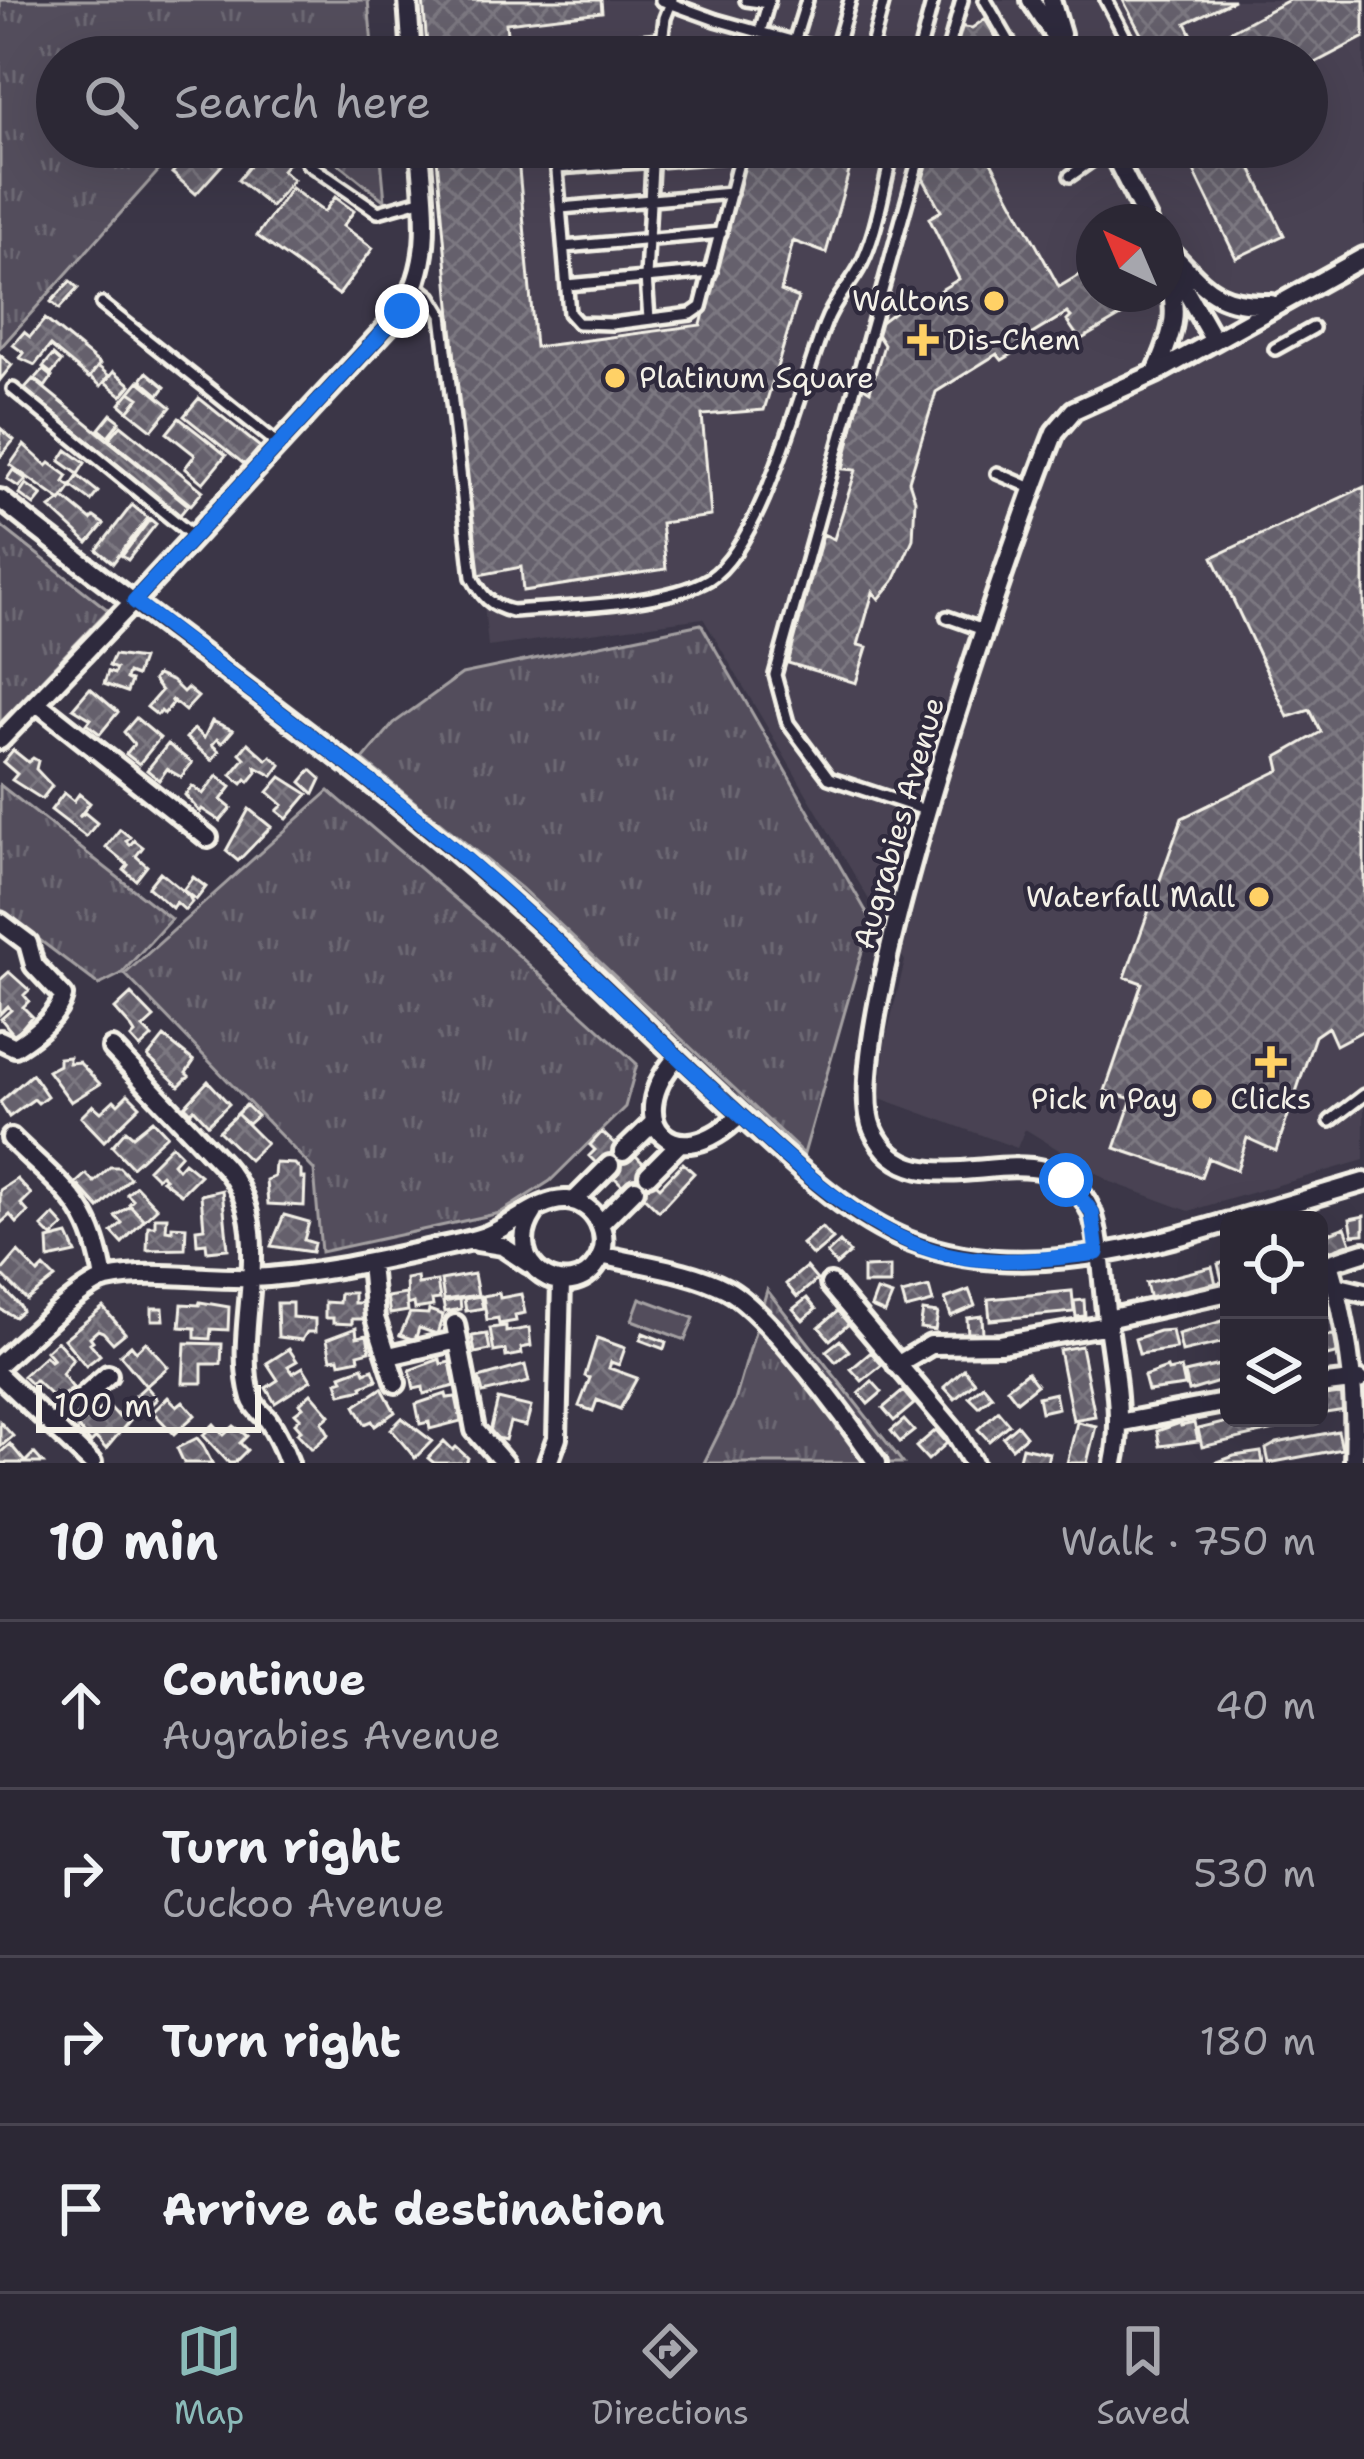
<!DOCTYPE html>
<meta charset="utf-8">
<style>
body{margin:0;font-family:"Shantell Sans",sans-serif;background:#34303d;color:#f1f3f6}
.controls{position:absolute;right:36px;bottom:36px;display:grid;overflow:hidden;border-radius:18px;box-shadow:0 12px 48px #0002}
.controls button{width:108px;height:108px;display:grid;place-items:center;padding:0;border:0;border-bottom:3px solid #484450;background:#2c2835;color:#f1f3f6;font:60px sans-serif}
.compass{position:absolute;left:1076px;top:204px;width:108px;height:108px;border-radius:50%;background:#2c2835;box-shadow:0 12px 48px #0002;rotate:316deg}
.scale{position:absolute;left:36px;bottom:30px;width:225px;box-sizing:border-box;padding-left:12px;border:6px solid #f4f1e8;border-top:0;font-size:33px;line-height:42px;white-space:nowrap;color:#f4f1e8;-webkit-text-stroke:9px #2f2a3d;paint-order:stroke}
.stop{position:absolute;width:36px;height:36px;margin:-27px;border:9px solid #1a73e8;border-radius:50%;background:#fff}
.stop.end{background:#1a73e8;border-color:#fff;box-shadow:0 3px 12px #0008}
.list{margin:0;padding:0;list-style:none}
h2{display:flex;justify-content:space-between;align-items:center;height:156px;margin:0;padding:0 48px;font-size:51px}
h2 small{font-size:39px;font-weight:400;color:#a6a6ad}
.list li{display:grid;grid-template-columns:78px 1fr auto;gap:36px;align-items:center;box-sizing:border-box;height:168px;padding:0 48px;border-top:3px solid #484450}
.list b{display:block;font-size:45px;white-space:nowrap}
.list p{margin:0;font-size:39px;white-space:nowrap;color:#a6a6ad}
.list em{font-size:39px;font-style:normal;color:#a6a6ad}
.icon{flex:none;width:66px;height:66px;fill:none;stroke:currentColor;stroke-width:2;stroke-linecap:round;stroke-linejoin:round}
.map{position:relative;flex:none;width:1364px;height:1463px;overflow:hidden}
.search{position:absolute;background:#2c2835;box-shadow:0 12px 48px #0002;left:36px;right:36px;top:36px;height:132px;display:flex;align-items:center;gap:30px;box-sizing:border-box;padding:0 42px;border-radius:66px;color:#a6a6ad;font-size:45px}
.sheet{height:828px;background:#2c2835}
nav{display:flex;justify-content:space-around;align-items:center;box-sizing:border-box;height:168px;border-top:3px solid #484450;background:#2c2835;font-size:33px;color:#a6a6ad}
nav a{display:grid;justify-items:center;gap:6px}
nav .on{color:#8bbbb9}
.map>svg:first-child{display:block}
.built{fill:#484352;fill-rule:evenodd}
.grass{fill:url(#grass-tufts);stroke:#a4a0a2;stroke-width:3}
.park{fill:#534e5c;stroke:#a4a0a2;stroke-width:3}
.building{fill:url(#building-cross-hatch);stroke:#f4f1e8;stroke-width:3}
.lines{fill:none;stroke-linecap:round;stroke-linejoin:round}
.lane-casing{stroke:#f4f1e8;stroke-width:18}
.street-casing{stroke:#f4f1e8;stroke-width:26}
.lane{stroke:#2f2a3d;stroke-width:9}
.street{stroke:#2f2a3d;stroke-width:16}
.route{stroke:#1a73e8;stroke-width:15}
.poi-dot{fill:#ffd166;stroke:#2f2a3d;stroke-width:4.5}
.labels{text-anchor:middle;stroke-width:9;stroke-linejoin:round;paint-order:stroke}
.poi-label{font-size:30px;fill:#f4f1e8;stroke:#2f2a3d;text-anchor:end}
.street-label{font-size:30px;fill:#f4f1e8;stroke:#2f2a3d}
</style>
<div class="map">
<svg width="1364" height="1463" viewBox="0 0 1364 1463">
<defs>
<pattern id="grass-tufts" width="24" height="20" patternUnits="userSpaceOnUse" patternTransform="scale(3)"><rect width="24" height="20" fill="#534e5c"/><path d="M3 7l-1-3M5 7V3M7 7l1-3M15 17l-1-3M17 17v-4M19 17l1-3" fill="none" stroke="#6c6873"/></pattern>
<pattern id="building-cross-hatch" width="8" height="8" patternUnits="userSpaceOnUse" patternTransform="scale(3)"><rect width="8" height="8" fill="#65616c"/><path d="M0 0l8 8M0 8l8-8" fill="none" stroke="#7c7881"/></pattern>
</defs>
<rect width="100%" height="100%" fill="#3b3647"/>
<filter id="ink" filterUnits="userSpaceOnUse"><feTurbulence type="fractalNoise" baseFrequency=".00833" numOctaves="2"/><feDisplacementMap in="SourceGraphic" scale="24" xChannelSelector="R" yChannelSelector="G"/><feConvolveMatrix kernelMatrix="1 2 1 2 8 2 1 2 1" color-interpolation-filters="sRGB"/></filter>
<g filter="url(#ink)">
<path class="built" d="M429,0H1364V1160L1189,1211L1111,1182L1025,1129L1017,1148L880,1098L885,1042L905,961L703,618L488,647L442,147H1307V57H434ZM1094,222H1166V294H1094Z"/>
<path class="grass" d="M0,0H368L373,57H57V147H180L0,348Z
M318,147H380L385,201Z
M0,525L108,610L0,723Z
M701,624L871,920L804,1154L521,888L363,760L394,723L462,674Z
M0,785L171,919L121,974L99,985L0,910Z
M329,791L479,919L637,1064L625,1107L550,1181L500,1213L321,1252L314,1170L125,974Z
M767,1290L903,1463H704L735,1401Z"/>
<path class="park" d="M640,1298L694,1318L685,1340L632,1320Z"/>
<path class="building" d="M423,0H601L602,12L506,23L509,57H428Z
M1123,0H1234L1186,23L1193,37L1153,57Z
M1289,0H1364V37L1307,67V57H1182Z
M985,19L1008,57H948L956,26L972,28Z
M195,147H238L196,194L172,173Z
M265,147L289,162L282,170L293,180L271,207L238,180Z
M436,147H517L535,347L701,325L746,147H856L826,253L793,241L781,291L798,298L764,410L702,415L711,516L661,523L666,569L523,591L521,567L474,576Z
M933,147H992L989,158L1059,287L1094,266V294H1141L1145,302L1080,340L1067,321L1071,317L1067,313L1019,342L1023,348L1002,360L997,354L936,392L909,481L915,500L913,539L894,581L879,599L873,592L858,645L867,647L856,683L788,663L823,534L834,539L856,470L843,469L862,386L870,391L884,345L873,328L921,292L926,299L959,279L929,218L941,211L923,178Z
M1241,147L1284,235L1236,258L1193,169Z
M291,188L324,212L335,197L354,211L343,226L373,248L339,295L257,236Z
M70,281L78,288L59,309L51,302Z
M45,319L100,364L89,378L50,346L35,365L20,358L24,353L13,345L24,332L30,337Z
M0,355L12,365L0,380Z
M53,355L61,362L52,374L43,367Z
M98,366L109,376L101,386L90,377Z
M43,370L52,377L45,387L35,379Z
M114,371L131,385L122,396L105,382Z
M147,372L165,387L159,395L141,380Z
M33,379L188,505L180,515L24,389Z
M139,381L171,407L152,430L128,411L139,398L130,392Z
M130,392L139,398L128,411L120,404Z
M199,398L260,447L245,465L184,416Z
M111,414L120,421L108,436L99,429Z
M179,418L226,455L203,483L185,468L195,455L167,433Z
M121,425L203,491L191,505L109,439Z
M0,428L14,440L1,456L0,455Z
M24,445L47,466L50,463L68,476L64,482L71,487L61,501L10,465Z
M67,450L85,463L78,474L60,461Z
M13,470L26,479L19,487L7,479Z
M78,476L98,492L91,501L71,486Z
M26,484L42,495L34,505L19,494Z
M1364,487V1030L1336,1045L1328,1027L1315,1036L1276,1151L1247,1138L1237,1170L1208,1158L1201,1177L1115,1148L1132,1099L1105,1091L1142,983L1125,977L1182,818L1280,770L1277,757L1321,732L1310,710L1288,717L1213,557Z
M64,498L91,520L94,517L104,524L88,543L50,508Z
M132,505L148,518L113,563L97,550Z
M150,519L156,524L128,560L122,556Z
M114,655L142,659L136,676L128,673L126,679L131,681L127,692L104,684L108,672L114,674L116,669L109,666Z
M157,675L172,681L183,692L187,688L198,697L185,711L171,699L173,703L164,714L161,711L157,715L147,707L161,691L153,680Z
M90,688L118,712L100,734L87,724L91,719L73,708Z
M136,718L160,738L139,764L126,754L134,744L124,732Z
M212,721L233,730L222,743L217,739L212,745L219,751L212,760L186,738L194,729L204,738Z
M248,743L267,760L271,756L281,765L273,776L256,767L257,772L249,782L246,779L242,784L231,775L245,758L240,753Z
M168,744L192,763L181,777L167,769L159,780L147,770Z
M13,750L28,762L33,758L38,761L36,769L52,786L42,799L12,780L17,774L3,762Z
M311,770L321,779L314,794L301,782Z
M217,776L231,787L221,800L231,808L220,821L202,809L200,812L185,795L192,786L203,794Z
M281,777L308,794L287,819L277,811L283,805L268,792Z
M64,793L74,801L79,794L90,803L79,817L85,813L97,823L86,837L51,810Z
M249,809L271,827L238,861L226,851Z
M120,829L130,837L126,841L130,845L134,840L143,847L136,856L147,866L136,880L124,870L128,865L106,847Z
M160,872L189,896L192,902L185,910L176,902L172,908L148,887Z
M193,877L206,887L196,900L183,890Z
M9,972L29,990L24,995L29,1001L23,1007L32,1016L15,1036L1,1019L11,1010L8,1006L0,1014V980Z
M131,994L154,1018L143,1028L152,1037L140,1048L131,1038L135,1034L130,1026L115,1009Z
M164,1037L194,1061L186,1073L189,1076L179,1086L148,1057Z
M69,1057V1063L79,1062L100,1084L71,1102L48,1071L59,1065V1058Z
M32,1074L47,1096L38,1103L34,1099L9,1117L0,1102Z
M208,1081L229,1104L208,1124L194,1109L191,1112L185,1106Z
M128,1094L140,1106L104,1141L81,1117L93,1105L101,1112L114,1100L118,1104Z
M246,1105L257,1116L248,1124L237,1114Z
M237,1114L266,1143L249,1160L219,1131Z
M153,1120L167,1135L132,1167L112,1146L126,1130L133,1136Z
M602,1132L631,1159L635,1155L645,1165L641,1169L660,1187L683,1163L694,1173L659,1211L629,1182L624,1187L614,1177L618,1173L604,1159L598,1165L589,1156L595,1150L590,1145Z
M172,1145L181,1154L173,1163L178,1169L184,1162L200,1175L181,1194L162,1180L165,1178L161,1174L157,1178L148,1169Z
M275,1163L295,1164L301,1171V1178H305L304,1206L268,1204L266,1180L274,1177Z
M110,1167H119L130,1178L99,1208L76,1183L86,1174L94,1182Z
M17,1179L31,1194L21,1204L28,1212L17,1223L10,1215L0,1224V1190Z
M136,1186L157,1208L144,1220L129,1204L133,1200L127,1194Z
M222,1190L228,1249L207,1251L206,1243L197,1244L196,1229L204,1228L201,1195Z
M130,1206L144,1220L122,1243L112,1232L122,1223L115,1216Z
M54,1215L64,1226L52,1237L42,1227Z
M284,1215L309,1222L304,1240L314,1243L312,1252L271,1246Z
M1364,1216V1234L1353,1235L1350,1219Z
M155,1217H167L166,1230L172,1231V1226L186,1227L185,1249L147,1250L148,1226H155Z
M822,1227L833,1239L813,1256L802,1244Z
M1345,1227L1351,1243L1319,1255V1237Z
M68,1235L76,1253L49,1259L48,1240Z
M840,1242L850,1253L836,1265L827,1254Z
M18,1252L38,1273L44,1267L55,1278L27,1300L0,1273Z
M1229,1261V1278L1222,1280L1218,1264Z
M806,1267L817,1280L797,1297L786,1284Z
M890,1267V1284H863V1268Z
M1212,1267L1216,1284L1150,1300L1146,1283Z
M474,1274L478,1295L444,1300L441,1280Z
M417,1277L418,1284L437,1281L440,1299L432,1300L433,1306L415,1309L414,1303L407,1305L406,1279Z
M0,1285L20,1306L22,1311L15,1317L0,1309Z
M929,1287L933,1302L906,1309L902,1294Z
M969,1290L975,1306L951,1316L945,1299Z
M877,1291L892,1296L885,1313L871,1307Z
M1072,1291L1074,1312L990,1320L988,1299Z
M340,1293H354V1303H364V1319H352V1324L333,1323V1318H325V1302L339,1303Z
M499,1293L500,1298L521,1294L525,1313L515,1315L516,1321L499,1324L498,1318L487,1320L483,1296Z
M406,1294L408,1311L390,1314L387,1297Z
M480,1296L483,1308L466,1311L464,1299Z
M1327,1296L1331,1314L1319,1317V1298Z
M807,1298L816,1309L803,1320L793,1309Z
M460,1299L461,1309L445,1312L443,1302Z
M1084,1300L1085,1316L1076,1317L1074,1301Z
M200,1302L229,1307L228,1330L211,1329L210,1339L195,1338V1328L180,1327L182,1304L199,1305Z
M277,1303H292V1317L315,1319V1332H307L302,1340L278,1337Z
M103,1307L125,1333L113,1343L103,1332L98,1330L90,1337L93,1341L90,1343L100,1355L86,1366L64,1339Z
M152,1308H163L164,1320H152Z
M429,1310L443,1315L437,1334L419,1328L415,1340L400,1335L410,1313L428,1314Z
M839,1310L850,1323L830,1340L819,1327Z
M923,1311L938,1313L935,1330L920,1328Z
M982,1316L983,1334L968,1336L967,1318Z
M1229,1319V1341L1182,1352L1178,1334Z
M506,1326V1332L529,1328L531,1346L521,1348L522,1354L506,1357L505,1350L494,1352L490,1328Z
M356,1328L357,1337L367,1335L370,1351L358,1354L359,1359L340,1363L339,1358L331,1359L327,1339Z
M1172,1330L1176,1349L1139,1354L1135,1339L1159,1331Z
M643,1333L666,1342L664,1349L640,1340Z
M487,1334L490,1350L475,1353L472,1336Z
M1334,1335L1339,1353L1319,1358V1336Z
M597,1338L625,1348L619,1365L611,1362L609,1368L637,1378L620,1409L597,1400L593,1411L579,1406L590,1378L585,1376Z
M840,1340L849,1351L836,1362L826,1351Z
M57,1341L73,1359L62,1374L73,1388L56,1400L35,1380L31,1384L23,1376L45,1356L50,1361L53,1359L46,1351Z
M146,1342L168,1367L146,1386L120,1355L131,1345L136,1351Z
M185,1343L222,1344L221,1364H202V1383H183Z
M1081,1346L1095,1416L1073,1420L1059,1350Z
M289,1349L297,1361L288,1366L293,1373L303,1367L311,1380L275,1403L266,1388L278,1380L267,1363Z
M871,1352L882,1365L862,1381L851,1369Z
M440,1359L441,1364L450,1362L455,1386L424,1394L423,1387L414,1389L410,1370Z
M1229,1363V1379L1189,1391L1185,1373Z
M525,1365L529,1382L483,1393L479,1378Z
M363,1367L365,1372L373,1369L377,1380L362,1386L363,1389L341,1394L337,1382L343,1380L341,1375Z
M1167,1368L1168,1371L1181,1368L1185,1386L1148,1391L1144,1376Z
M964,1369L975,1382L955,1399L944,1387Z
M1027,1372L1037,1385L1017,1401L1007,1388Z
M872,1381L882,1392L868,1404L859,1393Z
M983,1385L992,1396L979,1407L969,1397Z
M146,1386L157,1399L146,1409L135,1396Z
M382,1388L395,1412L375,1426L372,1421L365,1424L355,1406Z
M903,1391L914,1404L894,1421L883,1408Z
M1347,1391L1352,1409L1319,1414L1321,1394Z
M311,1393L330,1415L322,1422L329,1434L312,1449L297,1433L301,1430L295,1423L300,1418L295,1413L303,1407L300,1403Z
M1055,1393L1058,1408L1041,1412L1038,1397Z
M446,1394L447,1398L456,1397L461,1421L430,1429L429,1422L420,1424L416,1404Z
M168,1397L177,1406L183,1401L195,1415L174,1434L153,1412Z
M498,1399L531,1407L526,1426L510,1422L505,1440L489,1436Z
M107,1404L119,1417L123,1413L130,1420L106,1449L96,1438L91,1443L77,1427Z
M998,1411L1009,1424L989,1441L978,1429Z
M402,1418L432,1441L415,1458L391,1429Z
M1244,1418H1272L1275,1430L1202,1447L1198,1429Z
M904,1420L914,1431L900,1442L891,1431Z
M0,1422L13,1436L0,1447Z
M1077,1422L1096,1426L1087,1463H1067Z
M1180,1423L1181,1426L1194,1423L1198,1441L1160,1446L1157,1431Z
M214,1424L224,1435L234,1426L247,1436L240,1443L247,1450L234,1463H229L203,1435Z
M1017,1425L1026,1436L1012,1448L1003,1437Z
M936,1430L947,1443L928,1460L916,1447Z
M1338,1431L1342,1449L1269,1463L1266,1449L1277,1443Z
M197,1438L203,1445L212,1463H184L177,1448Z
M444,1441L453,1450L456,1447L468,1458L466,1463H434L428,1458Z
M10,1444L25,1462L34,1453L43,1463H0V1453Z
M1022,1447L1049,1453L1047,1463H1018Z
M1261,1452L1263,1463H1215L1234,1456Z"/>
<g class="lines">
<defs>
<path id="lane" d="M661,0L716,20L849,57
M746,0L768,3
M985,0L1018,57
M1106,0L1136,57
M760,32L769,0
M794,42L807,0
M835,52L850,0
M548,57L557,48L662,39
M660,57L665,18L672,0
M764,57L770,35
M869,57L884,0
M918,57L933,0
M946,57L962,0
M555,147L569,313L578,323L612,324L691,314L701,307L742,147
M922,147L775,675L788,723L829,778L928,811
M307,163L378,212L424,199
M557,168L740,155
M1070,176L1111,147
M561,208L731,193
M564,247L721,233
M567,285L711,272
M418,287L431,297L442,315L472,577C482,596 490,606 512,611C564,607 666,605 709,579C763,545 801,385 825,324C833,302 847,289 858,270C877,238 884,183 894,147
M102,304L278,444
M649,319L646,277L653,147
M1275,349L1313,328
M13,389L193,536
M997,473L1034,489
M947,617L986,631
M1330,1121L1364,1095"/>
<path id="street" d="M408,0L412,57
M1031,0L1068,57
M1051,0L1061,34
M1110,147L1148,222
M1166,248C1205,286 1212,306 1271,304
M1175,272L1213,339
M1156,372C1176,328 1179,311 1166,265
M0,499C168,634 348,754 509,898C591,970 667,1049 748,1122C795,1165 848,1217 908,1241C1011,1281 1127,1253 1229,1222
M37,703L208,838
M0,740L134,601L402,311C435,259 424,206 420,147
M0,922L28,943L34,965L63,996C58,1017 34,1035 15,1047L0,1040
M112,1048L224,1166C281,1231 230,1326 251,1398C254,1408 262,1413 268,1420C277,1433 284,1449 289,1463
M677,1057C619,1123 676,1179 740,1115
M11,1138C64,1190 92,1202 104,1280
M623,1152L654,1122
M648,1175L678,1145
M574,1201L610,1165
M1235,1220L1364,1182
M600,1224L635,1189
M477,1242L502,1246L529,1264
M601,1255C642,1265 689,1270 726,1289C767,1310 849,1422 877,1463
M370,1263L375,1318L396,1383
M1329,1263C1349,1330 1357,1394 1354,1463
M1320,1266L1364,1252
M830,1284L954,1431L973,1463
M1335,1286L1364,1293
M1107,1319L1229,1292
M455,1324L475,1430L504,1463
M389,1356L458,1340
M0,1363C22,1344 83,1284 107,1279C153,1269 206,1280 253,1278C310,1275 367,1263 423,1251C444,1246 465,1243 485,1236C511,1227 540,1198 567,1200C596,1203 613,1236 598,1262C570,1308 498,1265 534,1212
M897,1365L931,1345L1001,1344L1108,1325
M0,1376L92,1463
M1319,1385L1359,1380
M1118,1423L1229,1402
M53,1424L108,1375
M548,1463L557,1438L561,1282
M1114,1463C1124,1418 1113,1364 1107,1319C1103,1291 1101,1234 1091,1211C1048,1113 916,1225 873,1130C834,1043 1012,540 1055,432L1074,410L1156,373L1364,257"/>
</defs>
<use href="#lane" class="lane-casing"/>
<use href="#street" class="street-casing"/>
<use href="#lane" class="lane"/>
<use href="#street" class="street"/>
</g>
</g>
<g class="lines" filter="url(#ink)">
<path class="route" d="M402,311L134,601C260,700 393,792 512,900C588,969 660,1042 736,1111C787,1158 839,1208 901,1238C964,1269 1031,1262 1097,1253L1092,1212L1066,1180"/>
</g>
<g class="poi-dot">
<circle cx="994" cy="301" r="12"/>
<path d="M917 322h12v12h12v12h-12v12h-12v-12h-12v-12h12z"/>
<circle cx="615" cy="378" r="12"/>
<circle cx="1259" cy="897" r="12"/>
<path d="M1265 1044h12v12h12v12h-12v12h-12v-12h-12v-12h12z"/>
<circle cx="1202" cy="1099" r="12"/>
</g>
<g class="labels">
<g class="poi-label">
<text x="970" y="311">Waltons</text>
<text x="947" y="350" text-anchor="start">Dis-Chem</text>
<text x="639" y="388" text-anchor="start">Platinum Square</text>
<text x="1235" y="907">Waterfall Mall</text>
<text x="1178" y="1109">Pick n Pay</text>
<text x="1271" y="1109" text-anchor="middle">Clicks</text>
</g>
<g class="street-label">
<text transform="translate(899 823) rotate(-74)" y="10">Augrabies Avenue</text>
</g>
</g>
</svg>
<div class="controls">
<button><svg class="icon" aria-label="locate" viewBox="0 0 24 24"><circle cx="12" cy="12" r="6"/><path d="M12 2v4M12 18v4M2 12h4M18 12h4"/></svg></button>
<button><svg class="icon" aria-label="layers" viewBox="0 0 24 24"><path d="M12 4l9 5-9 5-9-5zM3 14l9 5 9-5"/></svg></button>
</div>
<svg class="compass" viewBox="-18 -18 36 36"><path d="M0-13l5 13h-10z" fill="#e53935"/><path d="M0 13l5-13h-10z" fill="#a6a6ad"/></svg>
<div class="scale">100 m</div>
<div class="stop" style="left:1066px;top:1180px"></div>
<div class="stop end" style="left:402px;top:311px"></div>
<div class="search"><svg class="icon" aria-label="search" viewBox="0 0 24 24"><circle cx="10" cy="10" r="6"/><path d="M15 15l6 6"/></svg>Search here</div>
</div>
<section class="sheet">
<h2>10 min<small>Walk · 750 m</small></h2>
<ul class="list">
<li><svg class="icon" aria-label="ahead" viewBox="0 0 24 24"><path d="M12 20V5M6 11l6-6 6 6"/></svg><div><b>Continue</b><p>Augrabies Avenue</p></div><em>40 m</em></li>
<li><svg class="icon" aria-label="right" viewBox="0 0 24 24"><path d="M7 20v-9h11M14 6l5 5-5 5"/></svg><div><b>Turn right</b><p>Cuckoo Avenue</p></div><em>530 m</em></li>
<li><svg class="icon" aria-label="right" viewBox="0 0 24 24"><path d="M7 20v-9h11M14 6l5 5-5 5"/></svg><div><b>Turn right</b></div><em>180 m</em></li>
<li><svg class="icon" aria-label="arrive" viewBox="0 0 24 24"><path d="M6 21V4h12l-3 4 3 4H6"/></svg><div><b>Arrive at destination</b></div></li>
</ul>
</section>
<nav>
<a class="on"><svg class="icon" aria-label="map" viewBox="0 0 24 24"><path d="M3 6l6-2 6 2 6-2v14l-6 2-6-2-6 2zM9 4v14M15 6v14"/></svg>Map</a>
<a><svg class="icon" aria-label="directions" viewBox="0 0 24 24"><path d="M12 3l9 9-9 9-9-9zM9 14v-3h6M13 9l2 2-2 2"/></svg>Directions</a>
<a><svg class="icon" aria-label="saved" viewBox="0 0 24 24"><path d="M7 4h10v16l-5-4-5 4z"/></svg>Saved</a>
</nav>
